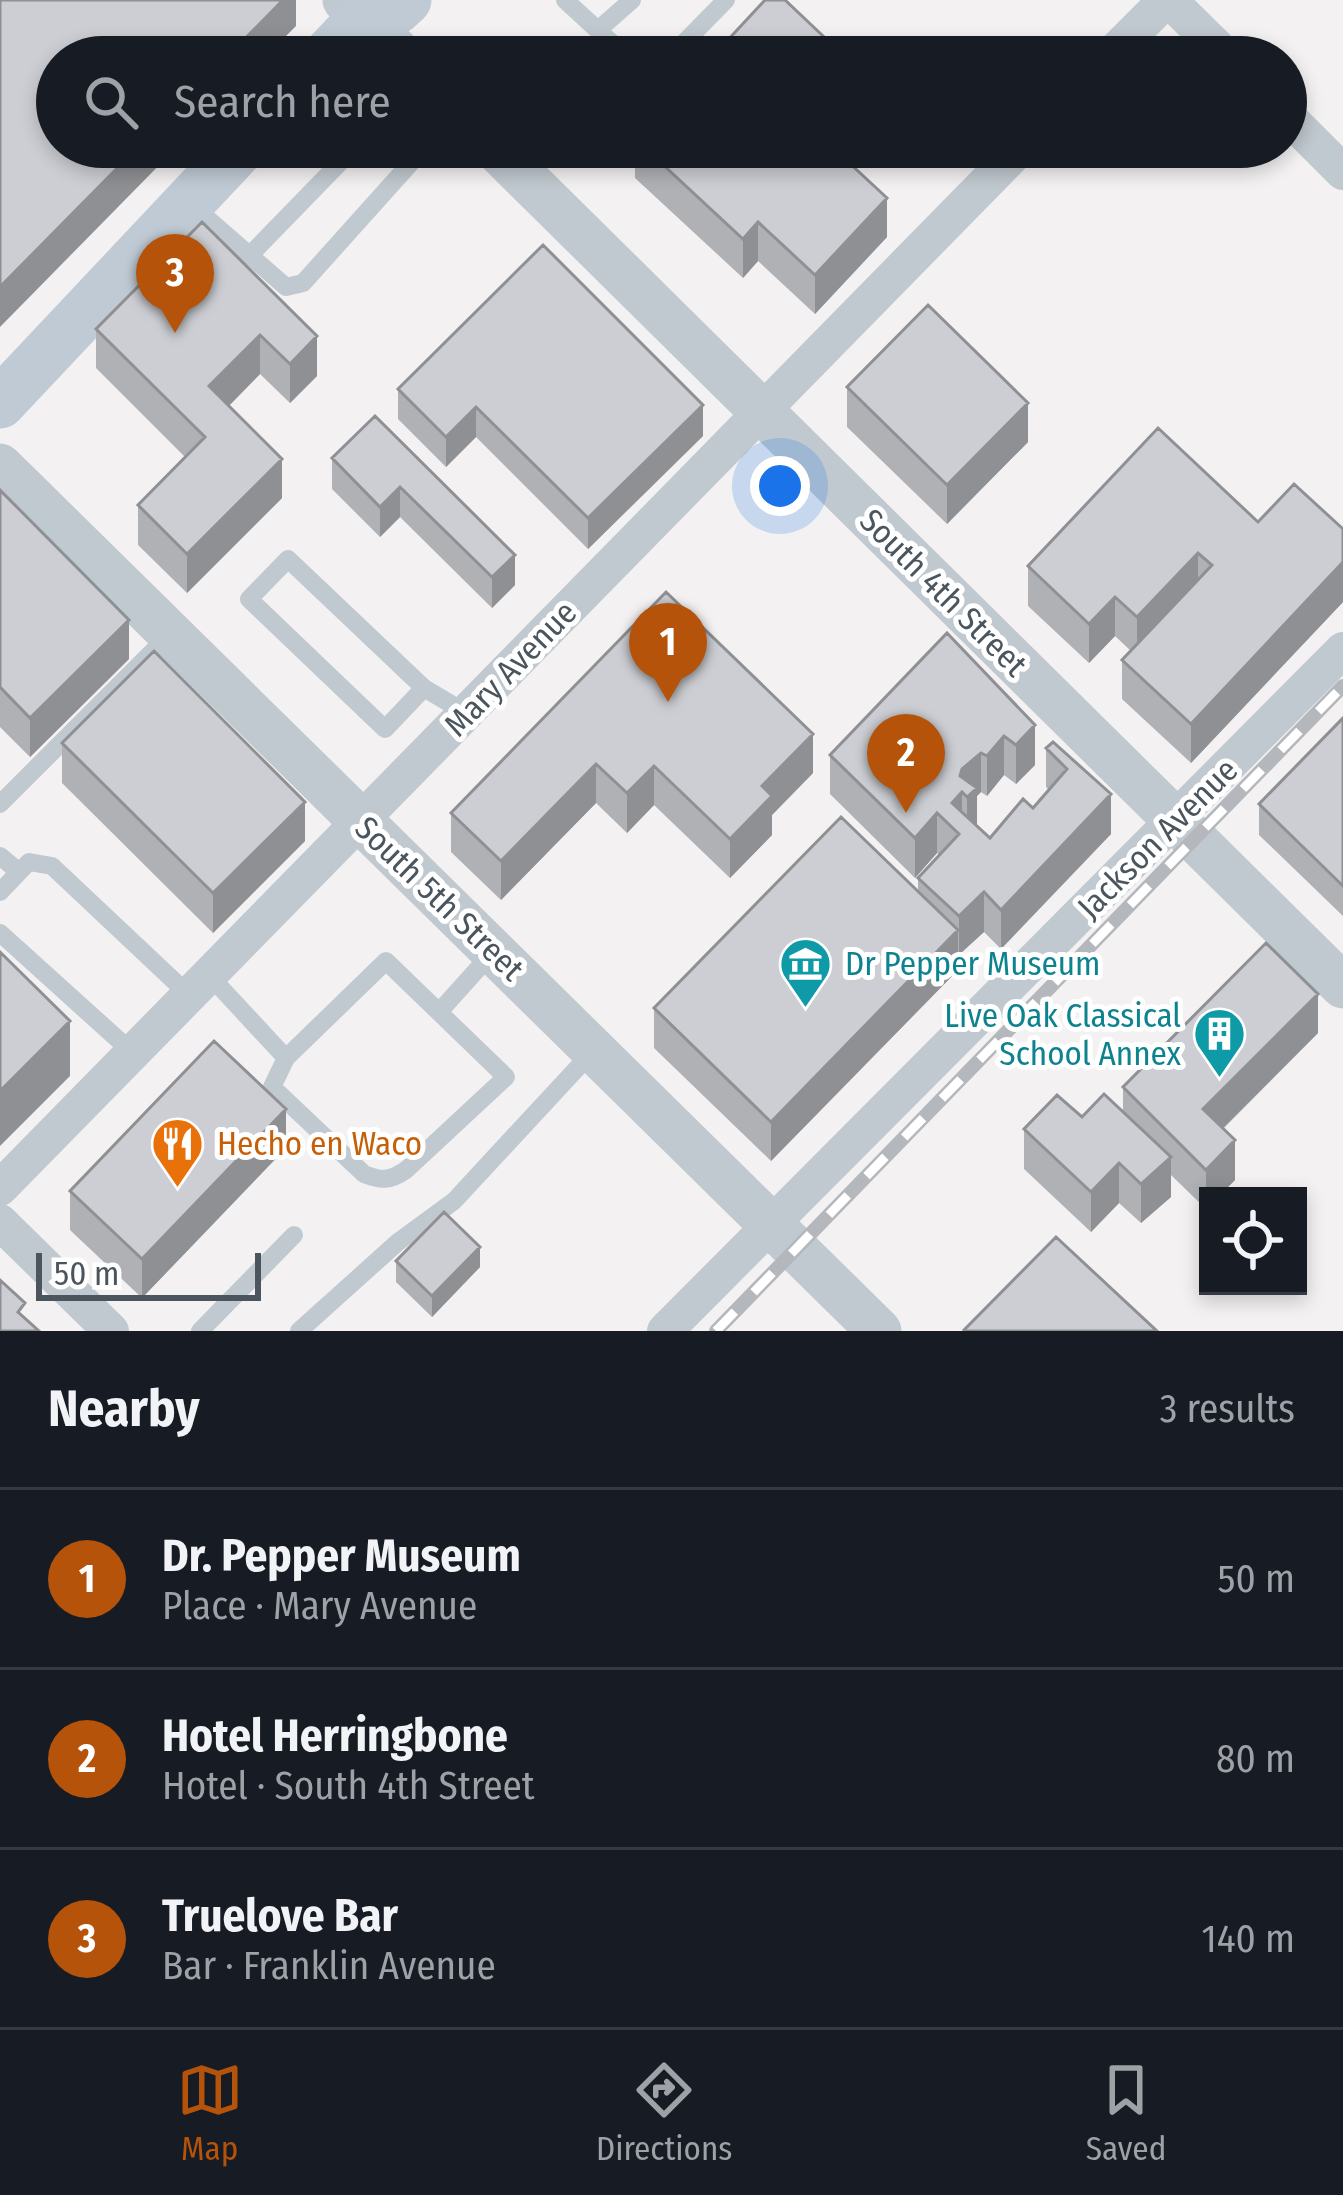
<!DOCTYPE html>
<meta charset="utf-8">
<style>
body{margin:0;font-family:"Fira Sans Condensed",sans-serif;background:#242831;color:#f1f3f6}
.controls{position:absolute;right:36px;bottom:36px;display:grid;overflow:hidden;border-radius:0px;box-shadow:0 6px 18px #0003}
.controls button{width:108px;height:108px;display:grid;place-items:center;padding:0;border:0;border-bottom:3px solid #363941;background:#171b24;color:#f1f3f6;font:60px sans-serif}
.scale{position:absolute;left:36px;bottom:30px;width:225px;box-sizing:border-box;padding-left:12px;border:6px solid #4a555e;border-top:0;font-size:33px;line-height:42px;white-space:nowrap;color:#4a555e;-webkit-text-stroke:9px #fff;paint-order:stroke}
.you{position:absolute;left:780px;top:486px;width:42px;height:42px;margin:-30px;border:9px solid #fff;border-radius:50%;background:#1a73e8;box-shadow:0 0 0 18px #1a73e833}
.badge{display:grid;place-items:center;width:78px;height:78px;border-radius:50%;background:#b45309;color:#fff;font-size:39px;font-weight:700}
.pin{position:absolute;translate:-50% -99px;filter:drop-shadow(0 3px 6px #0008)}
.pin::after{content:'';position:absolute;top:63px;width:42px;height:36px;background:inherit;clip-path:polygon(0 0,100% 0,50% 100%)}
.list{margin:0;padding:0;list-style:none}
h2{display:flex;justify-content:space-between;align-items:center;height:156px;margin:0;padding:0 48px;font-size:51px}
h2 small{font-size:39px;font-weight:400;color:#9ea1a6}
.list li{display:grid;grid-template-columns:78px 1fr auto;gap:36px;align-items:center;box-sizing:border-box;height:180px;padding:0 48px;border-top:3px solid #363941}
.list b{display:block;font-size:45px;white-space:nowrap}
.list p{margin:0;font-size:39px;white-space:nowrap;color:#9ea1a6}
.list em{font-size:39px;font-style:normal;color:#9ea1a6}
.icon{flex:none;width:66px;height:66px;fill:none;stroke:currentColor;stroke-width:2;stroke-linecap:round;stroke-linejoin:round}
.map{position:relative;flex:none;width:1343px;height:1331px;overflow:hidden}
.search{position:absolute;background:#171b24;box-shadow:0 6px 18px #0003;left:36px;right:36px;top:36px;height:132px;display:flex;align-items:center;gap:30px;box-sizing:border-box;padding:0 42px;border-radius:66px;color:#9ea1a6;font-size:45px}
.sheet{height:696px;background:#171b24}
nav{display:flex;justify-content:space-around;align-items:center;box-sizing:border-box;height:168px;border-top:3px solid #363941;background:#171b24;font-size:33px;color:#9ea1a6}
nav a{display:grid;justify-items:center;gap:6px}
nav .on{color:#b45309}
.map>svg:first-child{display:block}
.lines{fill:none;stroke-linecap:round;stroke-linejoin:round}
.service{stroke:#c0c9cf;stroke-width:18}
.minor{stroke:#c0c9cf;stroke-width:36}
.tertiary{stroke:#c0c9cf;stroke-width:45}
.secondary{stroke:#c0cad4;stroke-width:51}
.rail-casing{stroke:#b4b7bb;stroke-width:14}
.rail{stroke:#fff;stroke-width:9;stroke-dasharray:27;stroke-linecap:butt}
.wall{fill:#afb1b5}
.shaded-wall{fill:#8f9094}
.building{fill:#ccced3;stroke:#8f9094;stroke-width:3}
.labels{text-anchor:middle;stroke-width:10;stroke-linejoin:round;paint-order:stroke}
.street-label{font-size:33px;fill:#4a555e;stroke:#fff}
.culture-label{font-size:33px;fill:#0d838f;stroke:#fff;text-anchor:start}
.food-label{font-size:33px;fill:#c56008;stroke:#fff;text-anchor:start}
</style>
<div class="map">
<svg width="1343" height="1331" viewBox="0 0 1343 1331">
<rect width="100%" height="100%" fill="#f3f1f1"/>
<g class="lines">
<path class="service" d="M565,0L627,57
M598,30L632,0
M670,57L726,0
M516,169L538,147
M193,206L286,287L303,283L425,147
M250,255L355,147
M424,688L385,729L249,599L288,559L424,688L466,713
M0,804L171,633
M0,856L19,872L29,862L52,866L189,995
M0,892L19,872
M0,933L133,1053
M209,975L286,1058L386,961L506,1077L406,1170C390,1181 381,1181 364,1174L272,1087L286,1058
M439,1012L492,953
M200,1331L294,1235
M299,1331L398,1242L454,1201L594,1050"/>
<path class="minor" d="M1169,0L1227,57
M1109,57L1166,0
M1286,115L1343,172
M0,1188L1021,147
M0,1222L111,1331
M665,1331L1343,650"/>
<path class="tertiary" d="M345,0L403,57
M494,147L1343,986
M0,466L879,1331"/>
<path class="secondary" d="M326,57L363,18L396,9L406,0
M0,403L241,147"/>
<defs>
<path id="rail" d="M716,1331L1343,686"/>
</defs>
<use href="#rail" class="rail-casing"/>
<use href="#rail" class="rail"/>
</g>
<path class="wall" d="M635,147H832L887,237L815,314L758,261L743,278L635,178Z
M202,222L317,376L290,403L260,374L229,406L282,498L187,593L138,545V505L185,457L96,368V329Z
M847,387L1028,442L947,524L847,427Z
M398,389L703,436L588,549L476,437L446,467L398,419Z
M375,416L515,585L492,608L400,517L380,537L332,489V458Z
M0,490L129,659L30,757L0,727Z
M1258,522L1343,529V602L1191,763L1122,699V660L1131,651L1115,636L1089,663L1028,606V566Z
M666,592L813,773L772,815V835L730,878L654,805L627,833L596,803L501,900L451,852V813Z
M947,633L1035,765L1016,784L1004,775L987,796L981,792L977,796V826L990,838L1033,808L1049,790L1046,787V748L1053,742L1111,834L1001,949L984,932L958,954V970L771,1161L654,1048V1008L918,891V878L940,855L937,853L915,878L830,794V755Z
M1343,718V916L1259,835V804Z
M62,743L305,841L213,933L62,783Z
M1318,1033L1223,1129L1235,1180L1219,1196H1208V1207L1206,1209L1171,1175V1197L1141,1223L1119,1203L1091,1232L1024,1169V1129L1082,1117L1123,1112V1087Z
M286,1148L142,1298L70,1230V1191Z
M396,1261L480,1267L432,1317L396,1282Z"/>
<path class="shaded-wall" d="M283,0H296V26L265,57H227Z
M138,147H177L0,327V287Z
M887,198V237L815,314V275Z
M758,222V261L743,278V239Z
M260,335V374L209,426V386Z
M317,336V376L290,403V364Z
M1028,403V442L947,524V485Z
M703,405V436L588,549V518Z
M476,407V437L446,467V437Z
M282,459V498L187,593V554Z
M400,487V517L380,537V507Z
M1198,553V592L1137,657V617Z
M515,555V585L492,608V577Z
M1343,562V602L1191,763V724Z
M1115,597V636L1089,663V624Z
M129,620V659L30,757V718Z
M1035,725V765L1016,784V745Z
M813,734V773L772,815V835L730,878V839L762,786Z
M1004,736V775L987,796V756Z
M981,753V792L977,796V827L967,836V797L962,792V832L952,803L962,769Z
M596,764V803L501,900V861Z
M654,766V805L627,833V793Z
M1111,794V834L1001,949V910Z
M305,802V841L213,933V893Z
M937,813V853L915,878V838Z
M984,892V932L959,955V916Z
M958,930V970L771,1161V1122Z
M1318,994V1033L1203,1148V1109Z
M70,1021V1076L0,1146V1091Z
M286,1109V1148L142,1298V1259Z
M1235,1140V1180L1219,1196H1208V1207L1206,1209V1170Z
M1171,1157V1197L1141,1223V1184Z
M1119,1163V1203L1091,1232V1192Z
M480,1247V1267L432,1317V1296Z"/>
<path class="building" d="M0,0H283L227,57H57V147H138L0,287Z
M765,0H785L842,54L839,57H712Z
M644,147H832L887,198L815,275L758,222L743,239Z
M202,222L317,336L290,364L260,335L209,386L282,459L187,554L138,505L205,437L96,329Z
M543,245L703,405L588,518L476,407L446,437L398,389Z
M928,305L1028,403L947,485L847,387Z
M375,416L515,555L492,577L400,487L380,507L332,458Z
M1158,428L1258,522L1294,484L1343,529V562L1191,724L1122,660L1212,565L1198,553L1137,617L1115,597L1089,624L1028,566Z
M0,490L129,620L30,718L0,687Z
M666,592L813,734L762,786L772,796L730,839L654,766L627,793L596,764L501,861L451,813Z
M947,633L1035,725L1016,745L1004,736L987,756L981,753L962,769L960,776L977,788L967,797L962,792L952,803L990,838L1023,799L1033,808L1067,769L1046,748L1053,742L1111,794L1001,910L984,892L959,916L918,878L959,834L937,813L915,838L830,755Z
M154,651L305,802L213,893L62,743Z
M1343,718V886L1259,804Z
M841,817L958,930L771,1122L654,1008Z
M1266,943L1318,994L1203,1109L1235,1140L1206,1170L1123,1087Z
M0,952L70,1021L0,1091Z
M214,1041L286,1109L142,1259L70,1191Z
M1104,1094L1171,1157L1141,1184L1119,1163L1091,1192L1024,1129L1057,1095L1082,1117Z
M444,1212L480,1247L432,1296L396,1261Z
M1056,1237L1157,1331H965L964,1330Z
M0,1280L25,1303L18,1312L39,1331H0Z"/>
<defs>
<symbol id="museum-pin" viewBox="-11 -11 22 30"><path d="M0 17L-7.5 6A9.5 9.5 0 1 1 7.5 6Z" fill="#0f9aa8" stroke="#fff"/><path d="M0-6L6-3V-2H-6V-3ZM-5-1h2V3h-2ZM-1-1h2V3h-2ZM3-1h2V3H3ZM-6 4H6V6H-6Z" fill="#fff"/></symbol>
<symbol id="building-pin" viewBox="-11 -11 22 30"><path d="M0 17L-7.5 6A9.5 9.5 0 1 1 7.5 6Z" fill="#0f9aa8" stroke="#fff"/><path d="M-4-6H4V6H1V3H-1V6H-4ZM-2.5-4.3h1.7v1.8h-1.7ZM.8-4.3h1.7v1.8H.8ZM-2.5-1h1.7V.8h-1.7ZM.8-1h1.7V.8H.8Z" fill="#fff"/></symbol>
<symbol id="restaurant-pin" viewBox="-11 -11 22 30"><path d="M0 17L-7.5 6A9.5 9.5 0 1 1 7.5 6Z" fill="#e8710a" stroke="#fff"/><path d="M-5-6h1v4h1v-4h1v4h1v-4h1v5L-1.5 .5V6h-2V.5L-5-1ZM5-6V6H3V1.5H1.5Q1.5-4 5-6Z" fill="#fff"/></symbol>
</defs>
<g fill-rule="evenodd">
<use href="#museum-pin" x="776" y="934" width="59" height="81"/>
<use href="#building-pin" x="1190" y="1004" width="59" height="81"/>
<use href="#restaurant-pin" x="148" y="1114" width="59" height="81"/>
</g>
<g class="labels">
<g class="street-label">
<text transform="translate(944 592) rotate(45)" y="12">South 4th Street</text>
<text transform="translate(510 668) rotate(-46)" y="12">Mary Avenue</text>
<text transform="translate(1157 838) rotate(-45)" y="12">Jackson Avenue</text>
<text transform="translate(440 898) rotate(44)" y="12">South 5th Street</text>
</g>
<g class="culture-label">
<text x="845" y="975">Dr Pepper Museum</text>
<text x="1181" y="1027" text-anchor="end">Live Oak Classical<tspan x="1181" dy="38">School Annex</tspan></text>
</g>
<g class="food-label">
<text x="217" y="1155">Hecho en Waco</text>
</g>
</g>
</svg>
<div class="controls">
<button><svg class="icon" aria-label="locate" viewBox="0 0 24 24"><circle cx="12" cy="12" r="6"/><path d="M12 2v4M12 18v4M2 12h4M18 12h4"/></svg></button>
</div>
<div class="scale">50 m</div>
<div class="you"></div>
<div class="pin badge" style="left:668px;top:702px">1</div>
<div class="pin badge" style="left:906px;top:813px">2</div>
<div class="pin badge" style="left:175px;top:333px">3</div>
<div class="search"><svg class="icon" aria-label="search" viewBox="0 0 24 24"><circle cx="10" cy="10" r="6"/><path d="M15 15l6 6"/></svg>Search here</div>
</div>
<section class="sheet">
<h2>Nearby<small>3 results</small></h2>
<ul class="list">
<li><span class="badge">1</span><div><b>Dr. Pepper Museum</b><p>Place · Mary Avenue</p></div><em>50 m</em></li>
<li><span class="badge">2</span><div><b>Hotel Herringbone</b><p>Hotel · South 4th Street</p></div><em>80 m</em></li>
<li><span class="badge">3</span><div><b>Truelove Bar</b><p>Bar · Franklin Avenue</p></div><em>140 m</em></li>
</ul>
</section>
<nav>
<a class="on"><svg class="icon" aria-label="map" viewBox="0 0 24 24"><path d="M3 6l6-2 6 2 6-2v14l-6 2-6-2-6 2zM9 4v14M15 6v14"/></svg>Map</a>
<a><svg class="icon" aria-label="directions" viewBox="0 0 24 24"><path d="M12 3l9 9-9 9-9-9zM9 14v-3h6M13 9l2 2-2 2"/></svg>Directions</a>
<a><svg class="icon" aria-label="saved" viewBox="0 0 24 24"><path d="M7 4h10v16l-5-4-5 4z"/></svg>Saved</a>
</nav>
